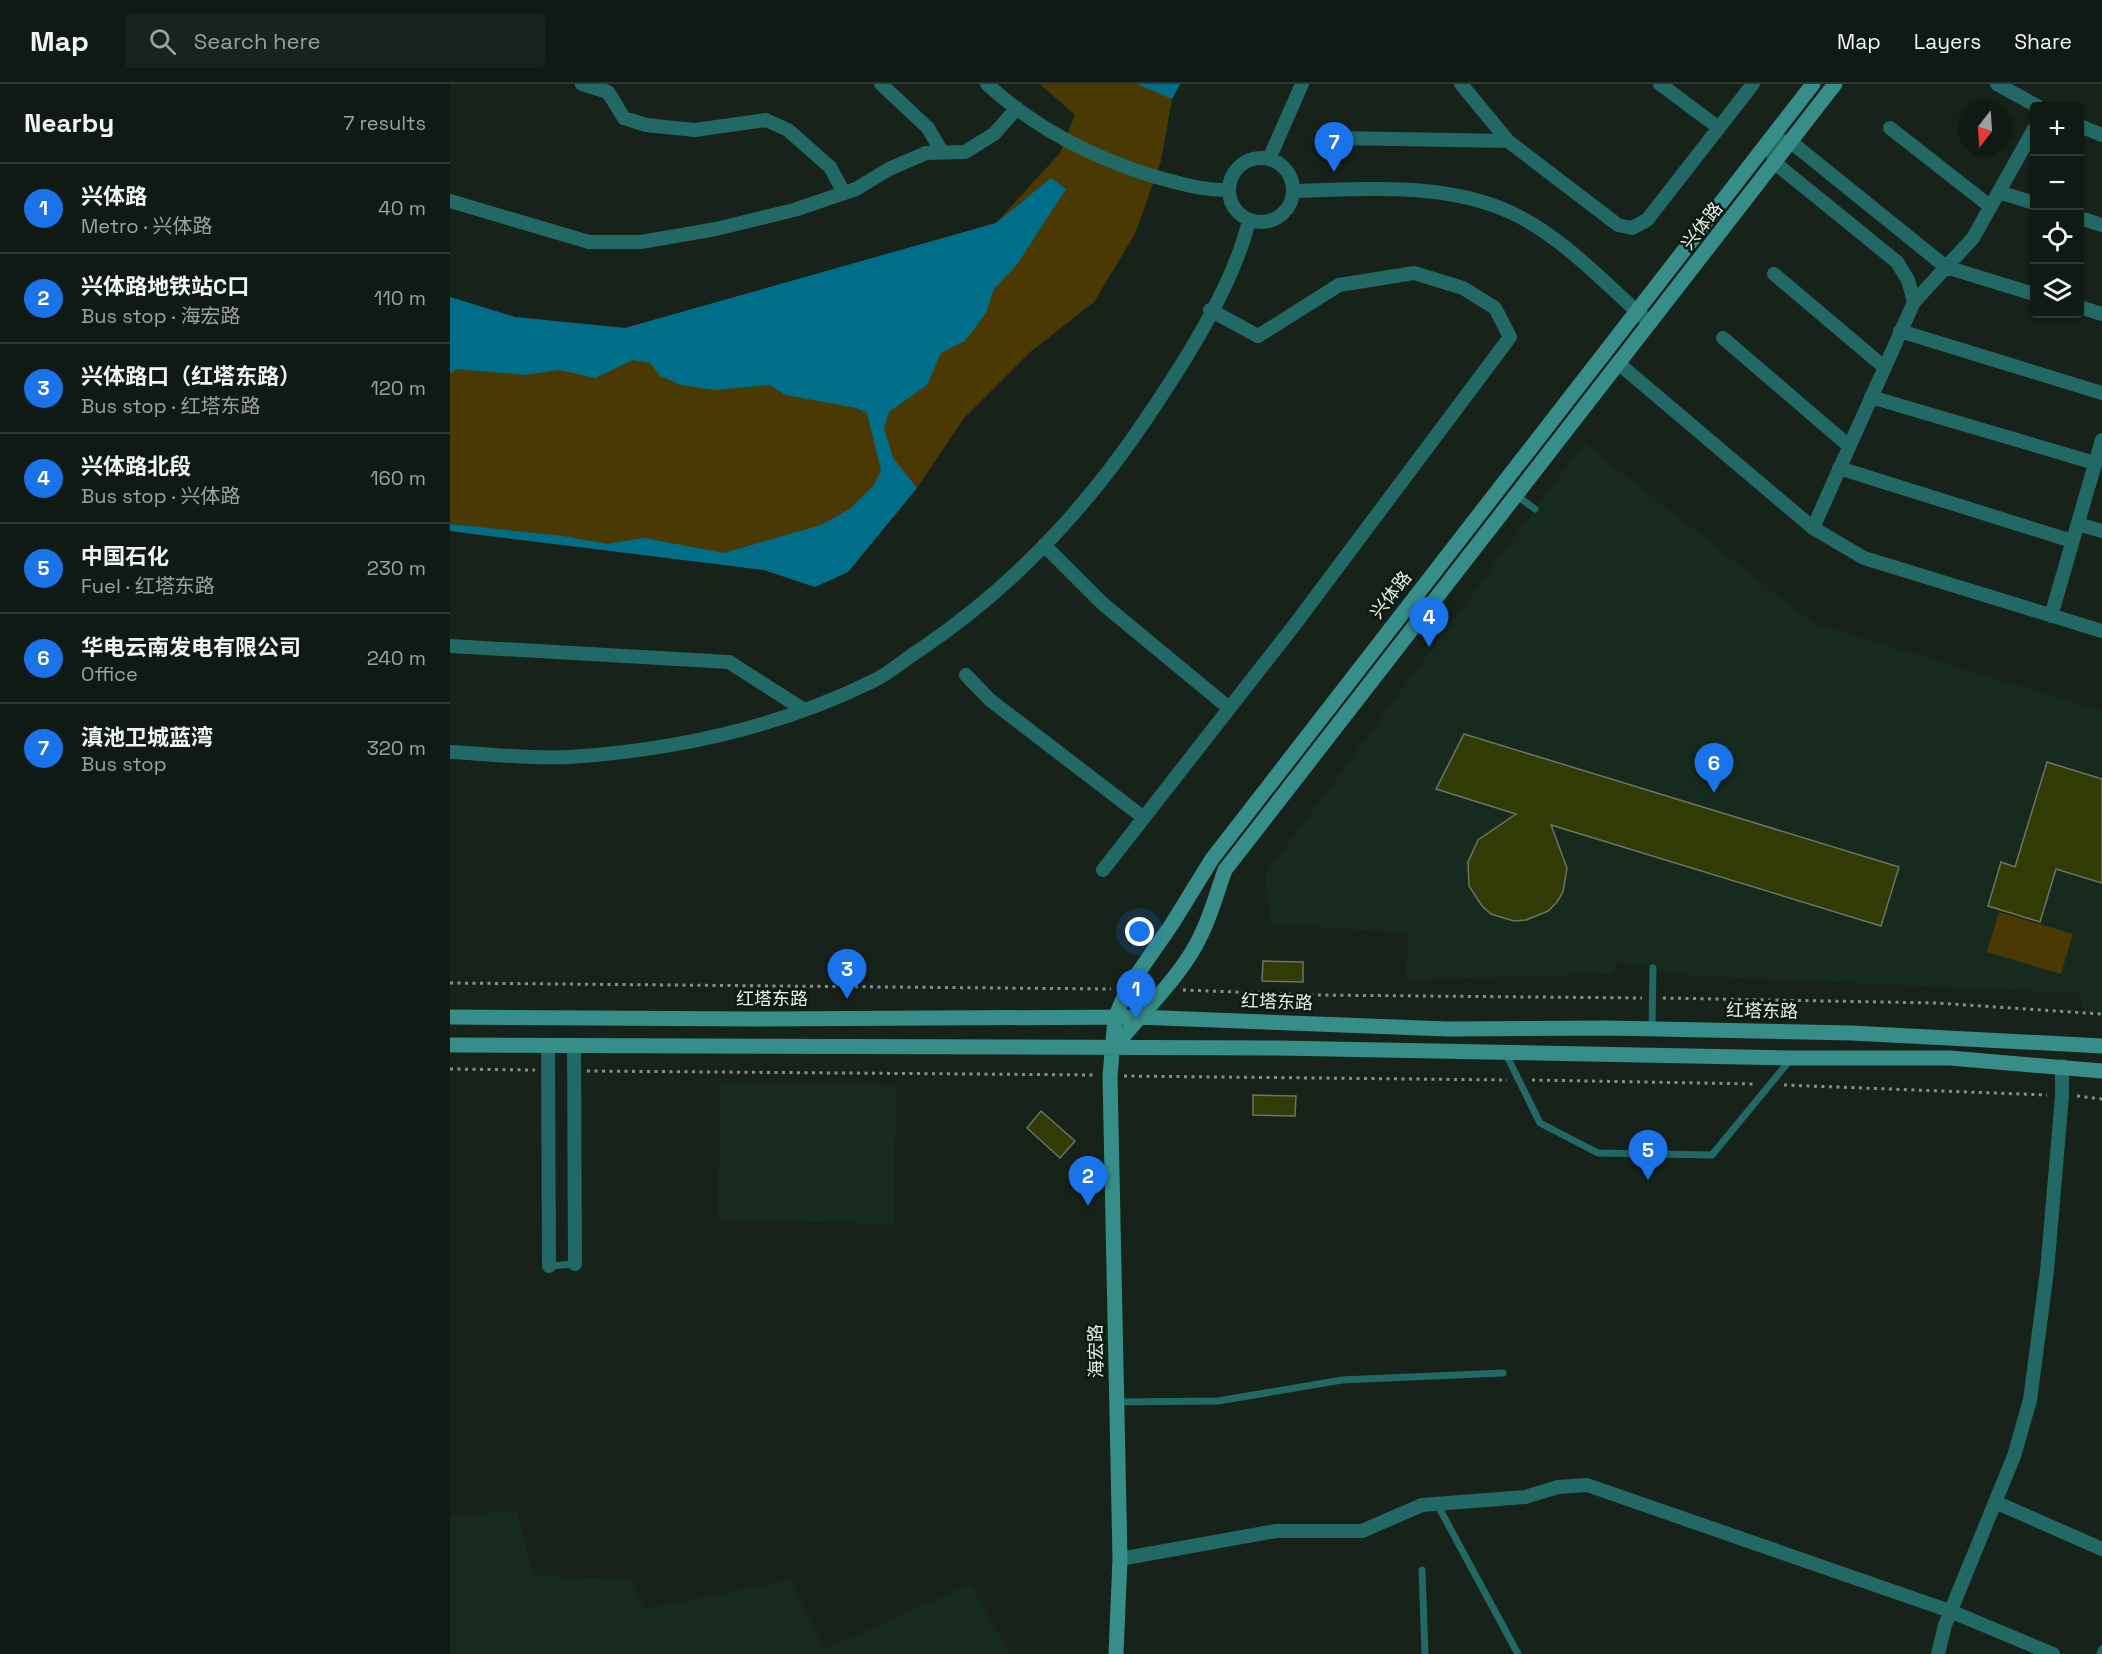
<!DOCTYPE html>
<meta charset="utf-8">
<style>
body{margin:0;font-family:"Space Grotesk","Noto Sans SC",sans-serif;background:#19231d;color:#f1f3f6}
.controls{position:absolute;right:18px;top:18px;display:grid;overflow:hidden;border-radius:6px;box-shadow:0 2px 4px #0004}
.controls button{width:54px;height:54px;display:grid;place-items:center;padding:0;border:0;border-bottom:2px solid #303834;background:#101a14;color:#f1f3f6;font:30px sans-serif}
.compass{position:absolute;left:1508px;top:18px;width:54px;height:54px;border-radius:50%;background:#101a14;box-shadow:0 2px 4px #0004;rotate:197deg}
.you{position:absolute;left:690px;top:848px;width:21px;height:21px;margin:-15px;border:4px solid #fff;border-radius:50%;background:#1a73e8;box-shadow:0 0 0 9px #1a73e833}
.badge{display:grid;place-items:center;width:39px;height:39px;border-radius:50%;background:#1a73e8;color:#fff;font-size:20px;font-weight:700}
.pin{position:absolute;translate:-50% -50px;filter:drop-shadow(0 2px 3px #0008)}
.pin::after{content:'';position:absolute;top:32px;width:21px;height:18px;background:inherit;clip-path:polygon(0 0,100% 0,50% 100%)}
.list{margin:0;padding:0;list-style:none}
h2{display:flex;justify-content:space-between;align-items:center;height:78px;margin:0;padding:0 24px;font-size:26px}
h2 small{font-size:20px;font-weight:400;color:#9ca1a0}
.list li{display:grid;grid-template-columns:39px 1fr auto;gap:18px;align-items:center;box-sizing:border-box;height:90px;padding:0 24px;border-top:2px solid #303834}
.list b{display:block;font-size:22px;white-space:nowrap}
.list p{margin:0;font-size:20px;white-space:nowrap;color:#9ca1a0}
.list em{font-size:20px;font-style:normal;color:#9ca1a0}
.icon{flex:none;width:33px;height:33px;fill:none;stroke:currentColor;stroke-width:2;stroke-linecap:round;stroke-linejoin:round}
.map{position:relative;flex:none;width:1652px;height:1570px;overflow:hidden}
header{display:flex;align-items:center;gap:36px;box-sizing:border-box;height:84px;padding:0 30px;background:#101a14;border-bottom:2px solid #303834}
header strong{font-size:28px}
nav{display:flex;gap:33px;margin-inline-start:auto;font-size:21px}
.search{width:420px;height:54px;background:#19231d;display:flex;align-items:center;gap:15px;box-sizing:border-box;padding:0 21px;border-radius:6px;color:#9ca1a0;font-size:22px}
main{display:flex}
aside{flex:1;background:#101a14}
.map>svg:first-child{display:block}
.built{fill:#172a1e}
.green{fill:#4b3904}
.water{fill:#006d89}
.building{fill:#303b06;stroke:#6e7364;stroke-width:1.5}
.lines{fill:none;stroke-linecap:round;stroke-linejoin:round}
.path{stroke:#87918b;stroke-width:3;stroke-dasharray:3 4.5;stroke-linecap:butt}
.lane{stroke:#226864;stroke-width:7}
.street{stroke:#226864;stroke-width:14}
.secondary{stroke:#378e89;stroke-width:15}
.labels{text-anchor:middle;stroke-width:5;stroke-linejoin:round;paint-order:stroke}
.street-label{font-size:18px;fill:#e9f1ec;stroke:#0d1911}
</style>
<header>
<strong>Map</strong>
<div class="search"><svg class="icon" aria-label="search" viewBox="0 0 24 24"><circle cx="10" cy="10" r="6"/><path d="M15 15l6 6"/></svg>Search here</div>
<nav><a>Map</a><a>Layers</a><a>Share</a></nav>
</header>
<main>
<aside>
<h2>Nearby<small>7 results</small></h2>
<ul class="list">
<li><span class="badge">1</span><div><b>兴体路</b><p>Metro · 兴体路</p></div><em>40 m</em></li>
<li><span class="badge">2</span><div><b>兴体路地铁站C口</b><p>Bus stop · 海宏路</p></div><em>110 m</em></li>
<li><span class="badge">3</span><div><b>兴体路口（红塔东路）</b><p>Bus stop · 红塔东路</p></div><em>120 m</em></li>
<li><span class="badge">4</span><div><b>兴体路北段</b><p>Bus stop · 兴体路</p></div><em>160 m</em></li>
<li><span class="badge">5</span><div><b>中国石化</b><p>Fuel · 红塔东路</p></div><em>230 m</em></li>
<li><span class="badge">6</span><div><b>华电云南发电有限公司</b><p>Office</p></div><em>240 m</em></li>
<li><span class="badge">7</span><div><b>滇池卫城蓝湾</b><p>Bus stop</p></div><em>320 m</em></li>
</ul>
</aside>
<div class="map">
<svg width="1652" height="1570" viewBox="0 0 1652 1570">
<rect width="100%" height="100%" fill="#16221a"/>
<path class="built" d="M1134,359L1363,539L1652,627V930L1634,928L1630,909L1242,892L1167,878L1164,890L956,896L958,849L821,840L815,791Z
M270,998L446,1001L444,1140L268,1136Z
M66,1426L84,1492L181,1495L195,1525L341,1496L375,1565L520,1500L560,1570H0V1433Z"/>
<path class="green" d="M590,0H730L722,15L711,77L685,150L644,218L579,269L514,334L467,404L398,488L365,503L314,486L0,447V213L65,233L175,244L546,139L610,69L625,31Z
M1549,828L1623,850L1611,890L1537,868Z"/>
<path class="water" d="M687,0H730L722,15Z
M601,94L616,105L566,182L544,205L536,229L515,257L491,269L477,301L439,328L434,344L443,374L467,404L398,488L365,503L314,486L0,447V440L113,452L157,460L194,454L274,469L371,441L401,424L424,401L431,386L417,329L406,324L336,311L319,301L265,306L231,301L210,292L200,279L183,276L145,294L109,286L74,291L6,285L0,290V213L65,233L175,244L546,139Z"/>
<path class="building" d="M1014,650L1449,783L1431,842L1101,741L1117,784L1113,808L1107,818L1098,827L1076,836L1064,837L1041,830L1032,822L1019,802L1018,778L1028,756L1066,730L986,705Z
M1597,678L1652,695V799L1606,785L1590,838L1538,822L1551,778L1565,783Z
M813,877L853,878V898L812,897Z
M803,1011L846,1012L845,1032L803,1031Z
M591,1027L625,1057L610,1074L577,1044Z"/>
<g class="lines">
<path class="path" d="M0,899L661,905
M733,906L863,911L1192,914
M1213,914L1486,919L1652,930
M0,985L85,986
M137,987L646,991
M674,992L1057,996
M1082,996L1306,1000
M1334,1001L1597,1011
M1627,1012L1652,1015"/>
<path class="lane" d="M1066,411L1085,425
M1202,944L1203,884
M1055,968L1090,1039L1148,1069L1262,1071L1340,976
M99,1182L125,1180
M667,1318L768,1317L892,1296L1053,1289
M987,1420L1068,1570
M972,1486L975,1570
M1650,1570L1652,1565"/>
<path class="street" d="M132,0L158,8L174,34L196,41L245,46L316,36L338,46L380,83L394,109
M431,0L478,44L492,68
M537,0C586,45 643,74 706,93C731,100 752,106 778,106
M1011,0L1058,57L1168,141L1182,144L1197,136L1303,0
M1210,0L1269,44
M1547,0L1587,22
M1630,42L1652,51
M1440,44L1541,123
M888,54L1058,57
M779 106a32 32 0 1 1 64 0a32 32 0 1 1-64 0Z
M819,75L852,0
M843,107C914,105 994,98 1060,128C1114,153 1157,202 1200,239
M1549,108L1584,119
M0,117L139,158H191L266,145L344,126L406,105L439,85L476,69L515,68L544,50L567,24
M1630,134L1652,141
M1324,190L1434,283
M1464,218L1458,196L1447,178L1325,79L1320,56L1341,58L1496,183L1584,210
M1630,223L1652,230
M1450,247L1652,309
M1273,254L1399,362
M1168,279L1363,444L1414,474L1652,547
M1421,313L1645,379
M1389,384L1622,457
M1628,440L1652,447
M1363,444L1464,218L1523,154L1584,45
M594,461L653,520L779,624
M1601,532L1652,356
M0,562L279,578L354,626
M516,591L540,616L694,734
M0,668C39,670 81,675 120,673C223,666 330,643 423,597C440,589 455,575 471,565C561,504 636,425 696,335C734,279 784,201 799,136
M653,786L846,539L1060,253L1045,224L1013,204L964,189L889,201L808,252L760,226
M98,961L99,1182
M124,961L125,1180
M1545,1418L1652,1465
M670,1475L826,1447H912L972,1421L1075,1413L1108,1403L1137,1401L1500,1527L1603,1570
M1488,1570L1495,1541L1564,1372L1580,1316L1597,1187L1612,1012V982"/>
<path class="secondary" d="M0,933L305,935L687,933L997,945L1158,944L1402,949L1652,962
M0,961L828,964L1342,974H1500L1652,987
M664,964C691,929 733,891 751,851C761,831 767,808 775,786L1385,0
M666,1570L670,1475L660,992L665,934L677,905L722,840L762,775L1363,0"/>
</g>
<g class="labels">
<g class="street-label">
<text transform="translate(1252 142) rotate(-52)" y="6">兴体路</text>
<text transform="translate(941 511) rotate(-52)" y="6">兴体路</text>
<text x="322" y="921">红塔东路</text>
<text transform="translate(827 918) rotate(2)" y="6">红塔东路</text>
<text transform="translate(1312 927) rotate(1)" y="6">红塔东路</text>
<text transform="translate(646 1267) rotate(-91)" y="6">海宏路</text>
</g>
</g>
</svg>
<div class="controls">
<button>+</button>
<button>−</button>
<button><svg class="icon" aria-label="locate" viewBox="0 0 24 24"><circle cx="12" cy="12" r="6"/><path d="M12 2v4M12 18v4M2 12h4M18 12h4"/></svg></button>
<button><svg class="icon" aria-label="layers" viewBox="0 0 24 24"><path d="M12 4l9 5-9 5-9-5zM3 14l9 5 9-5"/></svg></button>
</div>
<svg class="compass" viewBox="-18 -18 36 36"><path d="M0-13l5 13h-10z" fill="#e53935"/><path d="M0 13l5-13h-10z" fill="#9ca1a0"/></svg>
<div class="you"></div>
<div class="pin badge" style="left:686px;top:935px">1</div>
<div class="pin badge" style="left:638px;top:1122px">2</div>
<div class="pin badge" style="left:397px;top:915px">3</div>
<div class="pin badge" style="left:979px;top:563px">4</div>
<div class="pin badge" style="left:1198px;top:1096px">5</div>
<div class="pin badge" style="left:1264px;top:709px">6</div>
<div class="pin badge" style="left:884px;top:88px">7</div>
</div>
</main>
